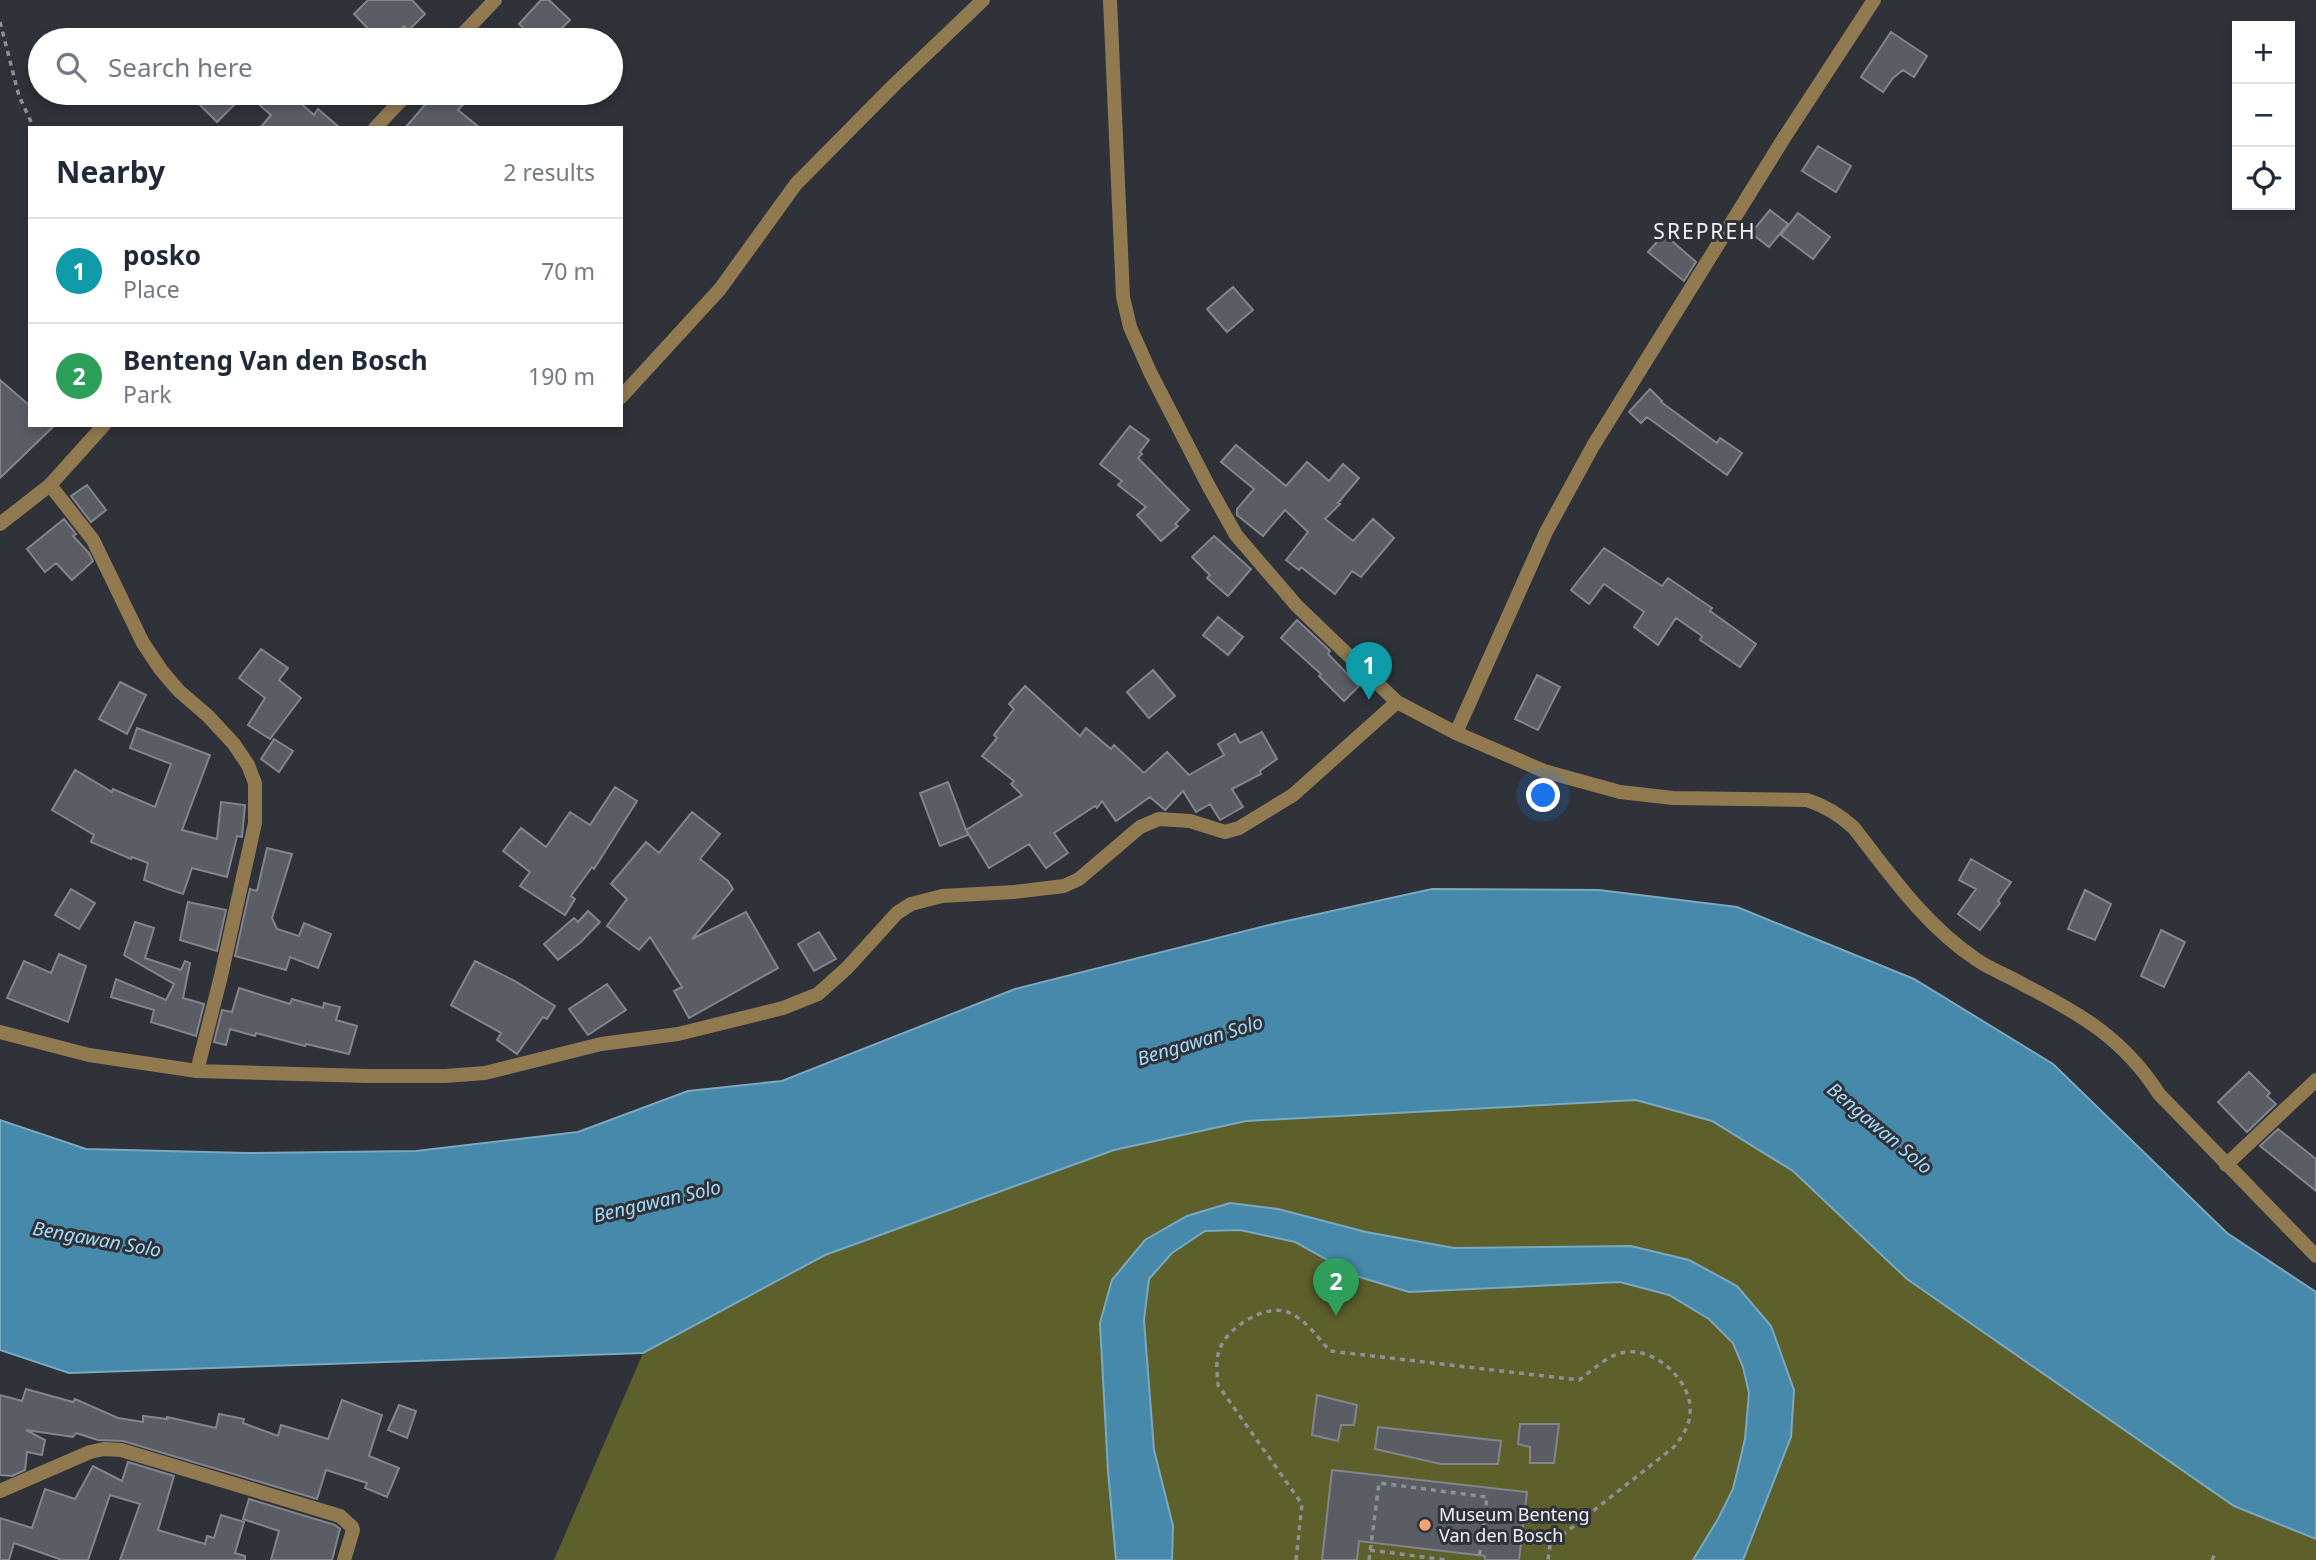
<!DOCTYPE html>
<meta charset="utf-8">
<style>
body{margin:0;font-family:"Noto Sans",sans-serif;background:#f6f6f7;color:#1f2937}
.controls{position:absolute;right:21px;top:21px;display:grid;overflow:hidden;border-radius:0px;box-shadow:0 4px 10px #0003}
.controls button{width:63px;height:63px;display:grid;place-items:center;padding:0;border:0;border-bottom:2px solid #e0e1e3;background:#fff;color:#1f2937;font:35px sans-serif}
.you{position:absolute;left:1544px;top:796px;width:24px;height:24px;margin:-18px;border:5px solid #fff;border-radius:50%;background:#1a73e8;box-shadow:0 0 0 10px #1a73e833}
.badge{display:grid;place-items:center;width:46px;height:46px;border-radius:50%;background:#7d6053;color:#fff;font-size:23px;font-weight:700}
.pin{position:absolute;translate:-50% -58px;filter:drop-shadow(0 2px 4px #0008)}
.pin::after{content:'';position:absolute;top:37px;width:24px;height:21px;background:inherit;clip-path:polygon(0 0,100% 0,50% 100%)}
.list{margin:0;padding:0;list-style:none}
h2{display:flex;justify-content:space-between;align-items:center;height:91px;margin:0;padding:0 28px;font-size:30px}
h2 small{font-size:23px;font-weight:400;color:#747a83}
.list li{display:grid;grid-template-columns:46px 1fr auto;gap:21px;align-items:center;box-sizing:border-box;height:105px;padding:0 28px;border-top:2px solid #e0e1e3}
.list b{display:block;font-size:26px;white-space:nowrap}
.list p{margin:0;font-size:23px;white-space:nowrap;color:#747a83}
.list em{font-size:23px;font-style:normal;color:#747a83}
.icon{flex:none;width:38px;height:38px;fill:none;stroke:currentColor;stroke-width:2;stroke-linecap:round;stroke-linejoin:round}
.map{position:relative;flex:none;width:2316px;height:1560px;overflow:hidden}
.search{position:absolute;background:#fff;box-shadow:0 4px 10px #0003;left:28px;top:28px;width:595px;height:77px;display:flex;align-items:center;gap:18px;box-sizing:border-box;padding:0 24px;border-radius:38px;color:#747a83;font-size:26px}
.panel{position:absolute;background:#fff;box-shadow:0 4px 10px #0003;left:28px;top:126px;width:595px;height:301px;border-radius:0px}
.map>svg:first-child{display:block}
.green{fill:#5d602a}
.water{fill:#4689aa;stroke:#7aa9c1;stroke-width:2}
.building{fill:#5a5d63;stroke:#82858c;stroke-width:2}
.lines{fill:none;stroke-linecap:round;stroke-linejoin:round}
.path{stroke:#8e9095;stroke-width:3.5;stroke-dasharray:5 5;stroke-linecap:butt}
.minor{stroke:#917a50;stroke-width:14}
.poi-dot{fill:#efa376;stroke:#2f3238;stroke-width:2.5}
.labels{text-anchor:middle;stroke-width:6;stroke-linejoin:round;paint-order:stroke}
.poi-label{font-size:18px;fill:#f2f3f7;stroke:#2f3238;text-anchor:start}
.water-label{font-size:19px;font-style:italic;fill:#a5dbf9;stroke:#2f3238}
.quarter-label{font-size:21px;letter-spacing:2px;fill:#f2f3f7;stroke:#2f3238}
</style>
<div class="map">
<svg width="2316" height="1560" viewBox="0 0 2316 1560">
<rect width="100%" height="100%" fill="#2f3238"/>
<path class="green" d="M1636,1100L1712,1121L1793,1171L1907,1279L2234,1506L2316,1539V1560H554L643,1353L825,1255L1114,1150L1245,1121Z"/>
<path class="water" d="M1432,889L1599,890L1737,907L1914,979L2053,1064L2227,1233L2316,1292V1539L2234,1506L1907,1279L1793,1171L1712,1121L1636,1100L1246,1121L1114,1150L825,1255L643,1353L69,1373L0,1350V1120L86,1149L246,1153L416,1151L578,1132L688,1091L782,1081L1015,989L1273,924Z
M1230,1203L1278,1209L1366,1232L1454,1248L1631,1246L1689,1260L1737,1286L1771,1326L1794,1390L1791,1437L1743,1560H1693L1718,1519L1733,1489L1745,1439L1749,1393L1743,1367L1733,1343L1709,1319L1669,1295L1620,1282L1409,1292L1356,1276L1295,1242L1240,1230L1205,1231L1172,1253L1149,1279L1144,1320L1154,1450L1173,1526L1172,1560H1116L1108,1471L1100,1323L1112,1280L1145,1240L1187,1216Z"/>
<path class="building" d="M368,0H412L425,14L409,30L404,26L389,40H379L354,14Z
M541,0H549L570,20L550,40H536L519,24Z
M1891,32L1927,56L1914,77L1903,70L1893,78L1883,92L1861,77Z
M188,93H289L314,115L318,109L340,128H260L271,115L246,93L217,122Z
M435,93H474L458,110L480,128H405Z
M1818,146L1851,166L1836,192L1802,171Z
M1770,210L1788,224L1769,247L1751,233Z
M1798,213L1830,237L1813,259L1781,235Z
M1664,234L1696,262L1684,281L1648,252Z
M1233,287L1253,310L1227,332L1207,309Z
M0,380L30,406V425H55L0,478Z
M1650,389L1662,401L1661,402L1717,443L1720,438L1742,453L1727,475L1647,417L1641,423L1629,412Z
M1130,426L1149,440L1140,452L1142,454L1138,458L1189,510L1175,524L1178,526L1161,541L1137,515L1146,507L1118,485L1122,481L1100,464Z
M1236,445L1286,486L1307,462L1329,481L1343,464L1359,478L1338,503L1340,504L1325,519L1353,541L1373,519L1394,538L1361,577L1352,571L1335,594L1301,567L1299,570L1286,560L1308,532L1285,510L1263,536L1237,515V509L1254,489L1221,462Z
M87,485L106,510L91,522L71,496Z
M64,519L76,534L73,536L89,553L93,561L72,580L56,563L45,572L27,549Z
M1214,536L1251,569L1228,596L1207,578L1210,575L1192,557Z
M1604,548L1662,586L1668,578L1712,608L1710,611L1756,644L1740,667L1700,640L1702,636L1676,618L1658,645L1634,627L1644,612L1604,584L1589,604L1571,590Z
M1218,617L1243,637L1228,655L1203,635Z
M1297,620L1330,651L1328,654L1359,686L1344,701L1319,676L1321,674L1281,638Z
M261,649L288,668L279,680L301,698L270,739L248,725L265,698L239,678Z
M1153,670L1175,696L1149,718L1127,692Z
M1537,675L1560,687L1538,730L1515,719Z
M120,682L146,695L127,734L99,719Z
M1025,686L1080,736L1086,728L1111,749L1114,745L1144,773L1167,752L1189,775L1224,755L1218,744L1235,734L1240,743L1262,732L1277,759L1260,771L1261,774L1232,789L1243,807L1220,820L1210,804L1196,812L1183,791L1165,810L1150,797L1116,821L1102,801L1097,808L1095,806L1054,833L1068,853L1046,868L1029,844L989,868L966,830L1022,795L1011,784L1014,781L982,756L997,738L994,735L1014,709L1009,704Z
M137,728L210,755L182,830L217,839L221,802L245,805L242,837L237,836L227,877L192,868L183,894L165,888L144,880L148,863L132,857L131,859L91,842L94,835L52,810L75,770L112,792L113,789L155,807L171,764L130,748Z
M274,739L293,751L279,772L261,759Z
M948,782L968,835L940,846L920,793Z
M615,787L637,801L594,869L592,867L571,896L575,899L565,915L520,886L530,872L503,851L521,828L546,847L570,812L590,825Z
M692,812L720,834L700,859L728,881L733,889L692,939L746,912L778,968L689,1018L674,991L682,987L650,937L639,950L607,926L627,899L611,884L646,842L659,853Z
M267,848L292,854L272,918L277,929L299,936L304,923L331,934L318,968L290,957L286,970L235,956L250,889L257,891Z
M1971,859L2011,882L1998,901L2000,903L1980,930L1958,914L1976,889L1959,880Z
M71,889L95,903L79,929L55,915Z
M2085,890L2111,904L2095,940L2068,929Z
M188,902L226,910L217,951L180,940Z
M588,911L600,922L581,942L558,960L544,944L574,918L578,922Z
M135,922L154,928L145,958L181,970L185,961L190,963L183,998L204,1004L196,1036L151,1022L154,1010L111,997L116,979L166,1000L174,984L124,955Z
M2161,930L2185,942L2164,987L2141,976Z
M819,932L836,959L814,971L798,944Z
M59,954L86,966L68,1022L7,998L24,961L51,973Z
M475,961L515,981L555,1006L547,1019L543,1017L517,1054L497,1040L501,1033L451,1005Z
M607,984L626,1010L588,1035L569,1009Z
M239,988L290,1004L292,999L323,1008L324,1003L340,1007L336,1020L357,1026L349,1054L306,1044L305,1046L256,1033L255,1036L230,1029L226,1045L214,1042L222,1010L232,1012Z
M2249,1072L2270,1093L2267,1096L2276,1104L2247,1132L2218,1102Z
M2278,1129L2316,1159V1191L2260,1146Z
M26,1389L73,1402L75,1399L118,1418L143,1422V1416L167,1419V1417L216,1428L219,1414L244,1419L243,1423L278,1436L281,1425L328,1439L342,1400L382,1415L369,1456L399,1468L387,1497L365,1488L367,1483L326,1470L317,1499L123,1441L98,1440L76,1433L73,1437L26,1430L45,1440L42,1455L27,1452L25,1470L12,1476L0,1475V1395L22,1401Z
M1317,1395L1357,1405L1354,1425H1341L1338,1441L1312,1435Z
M399,1405L416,1411L407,1438L388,1430Z
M1520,1424H1559L1554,1463H1530V1447L1518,1444Z
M1378,1427L1501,1441L1498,1464H1441L1375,1449Z
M128,1462L174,1476L158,1530L205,1544L207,1536L214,1538L221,1515L244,1522L235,1553L245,1556V1560H120L140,1504L110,1495L88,1560H62L14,1543L9,1560H0V1518L32,1528L45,1489L75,1499L93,1466L122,1481Z
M1332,1470L1527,1492L1519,1560H1485V1556L1359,1541L1357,1560H1322Z
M249,1499L335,1525L340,1529L332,1560H271L279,1531L243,1519Z"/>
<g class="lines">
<path class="path" d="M0,22L19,96L34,128
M1370,1550L1446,1560
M1296,1560L1302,1504L1218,1385C1217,1372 1215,1358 1221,1346C1230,1326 1268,1302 1290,1313C1307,1321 1318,1338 1330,1351L1579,1380C1593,1370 1608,1354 1626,1352C1656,1348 1693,1382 1690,1413C1689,1428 1682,1436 1674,1447L1550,1545L1548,1560
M1369,1560L1379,1483L1487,1497L1479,1560
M2212,1560L2216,1551"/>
<path class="minor" d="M1110,0L1123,297L1130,327L1150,372L1208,485L1236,535L1297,606L1397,702L1456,733L1544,771L1620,792L1673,798L1807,800C1826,806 1840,815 1854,828C1891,876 1926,926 1977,960C1992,970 2009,976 2024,985C2081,1014 2124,1039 2159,1094L2316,1256
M457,40L495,0
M375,128L408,93
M621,397L720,289L796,184L895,84L983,0
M50,485L93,540L143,643L161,670L179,691L208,716L234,744L248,765L255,783V823L221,976L197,1071
M0,524L50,485L104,425
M1456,733L1546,532L1593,446L1784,138L1874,0
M0,1032L89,1055L197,1071L368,1076H445L485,1073L601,1044L678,1034L783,1008L818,994L847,968L897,913L911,904L942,896L1014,892L1064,886L1079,879L1140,827L1159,819L1190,821L1225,832L1239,828L1293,795L1397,702
M2226,1165L2316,1080
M0,1491L90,1452L104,1449L121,1450L340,1516L352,1527L353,1530L344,1560"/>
</g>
<circle class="poi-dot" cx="1425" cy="1525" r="7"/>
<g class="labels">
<g class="poi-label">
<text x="1439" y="1521">Museum Benteng<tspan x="1439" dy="21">Van den Bosch</tspan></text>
</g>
<g class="water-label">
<text transform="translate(1200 1040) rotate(-17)" y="7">Bengawan Solo</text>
<text transform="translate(1880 1128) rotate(40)" y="7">Bengawan Solo</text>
<text transform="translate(657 1201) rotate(-13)" y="7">Bengawan Solo</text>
<text transform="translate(97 1239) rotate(10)" y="7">Bengawan Solo</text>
</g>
<g class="quarter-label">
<text x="1705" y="239">SREPREH</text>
</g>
</g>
</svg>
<div class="controls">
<button>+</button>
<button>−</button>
<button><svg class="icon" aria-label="locate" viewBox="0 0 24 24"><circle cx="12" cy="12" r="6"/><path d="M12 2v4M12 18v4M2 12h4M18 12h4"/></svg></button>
</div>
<div class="you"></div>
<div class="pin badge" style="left:1369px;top:700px;background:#0f9aa8">1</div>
<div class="pin badge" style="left:1336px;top:1316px;background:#2e9e5b">2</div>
<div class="search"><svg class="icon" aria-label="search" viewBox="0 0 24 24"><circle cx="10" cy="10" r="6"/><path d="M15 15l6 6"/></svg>Search here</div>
<section class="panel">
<h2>Nearby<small>2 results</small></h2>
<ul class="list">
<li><span class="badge" style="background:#0f9aa8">1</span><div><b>posko</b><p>Place</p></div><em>70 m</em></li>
<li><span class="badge" style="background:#2e9e5b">2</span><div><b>Benteng Van den Bosch</b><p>Park</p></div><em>190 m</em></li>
</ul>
</section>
</div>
